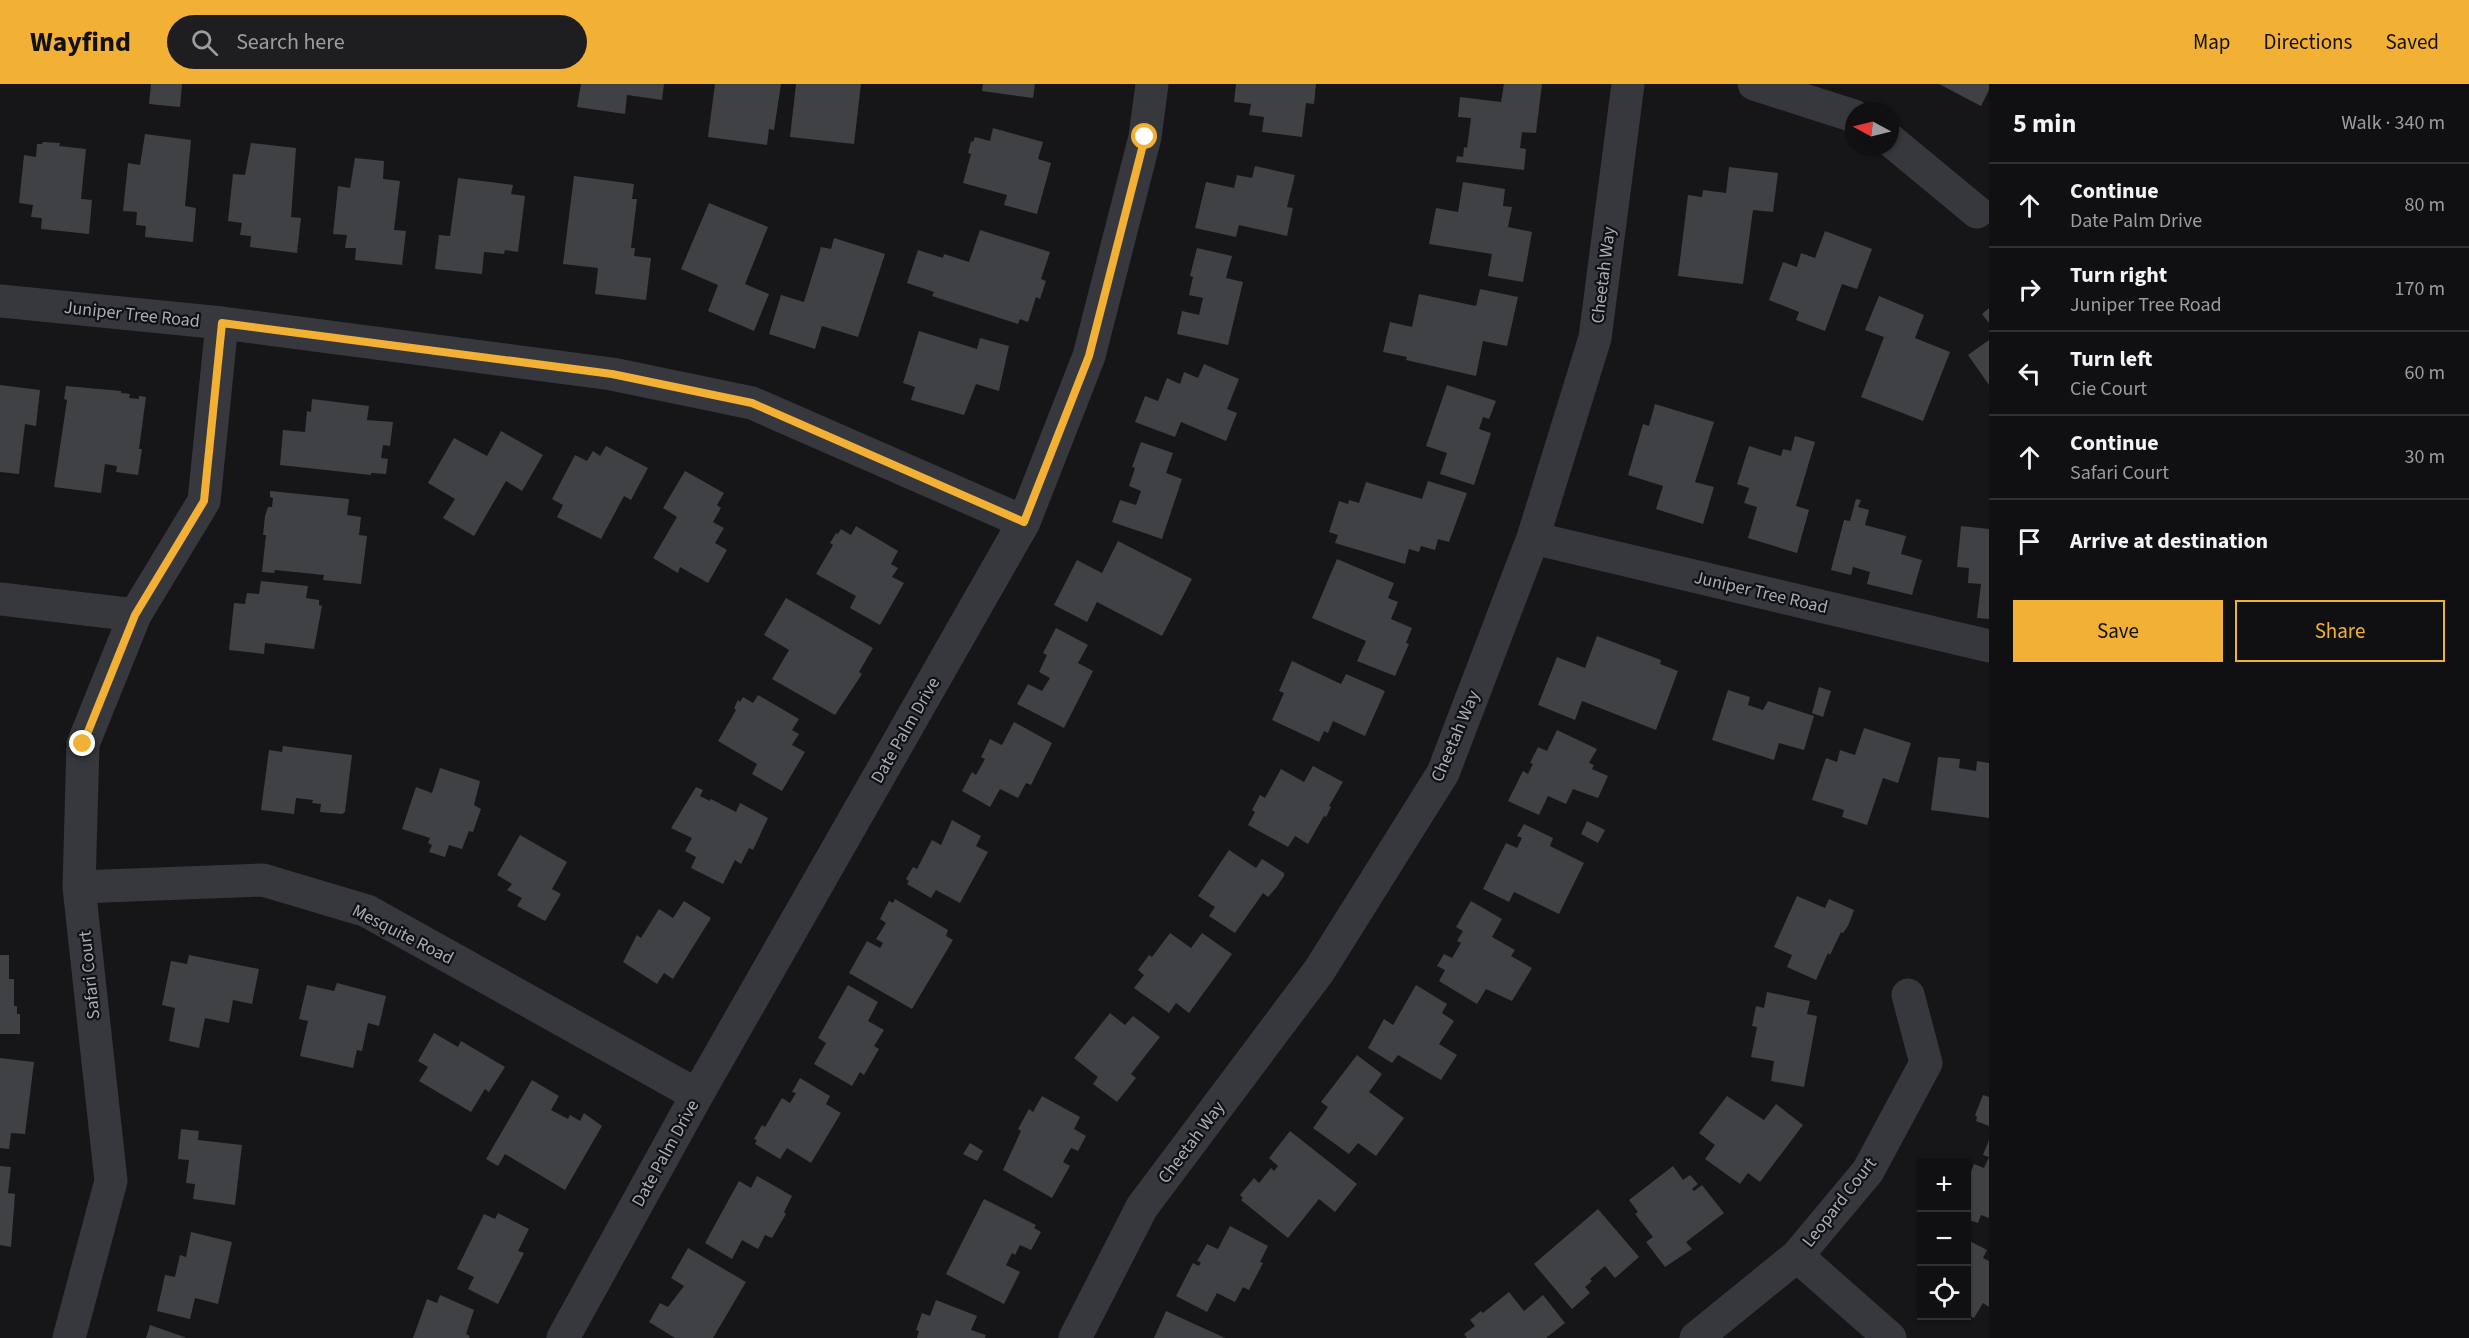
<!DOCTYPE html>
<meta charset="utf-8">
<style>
body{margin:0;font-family:"Source Sans 3",sans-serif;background:#1e1e20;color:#f1f3f6}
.controls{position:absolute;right:18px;bottom:18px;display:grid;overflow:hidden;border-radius:0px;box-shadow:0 2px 4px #0004}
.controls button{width:54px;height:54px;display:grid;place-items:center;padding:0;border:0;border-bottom:2px solid #303032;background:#101012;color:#f1f3f6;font:30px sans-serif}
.compass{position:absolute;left:1845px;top:18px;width:54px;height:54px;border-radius:50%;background:#101012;box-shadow:0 2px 4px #0004;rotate:277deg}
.stop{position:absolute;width:18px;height:18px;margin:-14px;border:4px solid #f2b134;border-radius:50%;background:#fff}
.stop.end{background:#f2b134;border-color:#fff;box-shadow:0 2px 6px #0008}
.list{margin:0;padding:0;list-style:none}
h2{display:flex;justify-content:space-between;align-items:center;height:78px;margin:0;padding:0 24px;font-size:26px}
h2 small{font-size:20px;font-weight:400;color:#9c9d9f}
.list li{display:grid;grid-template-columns:39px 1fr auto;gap:18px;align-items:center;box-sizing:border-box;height:84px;padding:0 24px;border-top:2px solid #303032}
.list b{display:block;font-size:22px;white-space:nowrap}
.list p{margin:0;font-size:20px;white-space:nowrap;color:#9c9d9f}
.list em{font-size:20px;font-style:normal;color:#9c9d9f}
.actions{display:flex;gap:12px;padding:18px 24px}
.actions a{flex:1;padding:14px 0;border:2px solid #f2b134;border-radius:0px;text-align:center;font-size:21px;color:#f2b134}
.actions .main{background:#f2b134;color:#111}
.icon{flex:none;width:33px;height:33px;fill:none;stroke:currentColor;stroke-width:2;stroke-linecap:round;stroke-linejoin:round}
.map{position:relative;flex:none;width:1989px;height:1254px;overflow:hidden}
header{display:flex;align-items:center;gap:36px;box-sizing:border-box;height:84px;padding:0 30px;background:#f2b134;color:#111}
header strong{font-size:28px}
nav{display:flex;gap:33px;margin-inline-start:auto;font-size:21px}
.search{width:420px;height:54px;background:#1e1e20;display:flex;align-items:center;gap:15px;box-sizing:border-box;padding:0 21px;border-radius:33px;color:#9c9d9f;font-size:22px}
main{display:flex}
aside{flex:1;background:#101012}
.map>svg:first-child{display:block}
.building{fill:#404145}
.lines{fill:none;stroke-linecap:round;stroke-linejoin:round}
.street{stroke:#37383d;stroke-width:33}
.route{stroke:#f2b134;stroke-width:8}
.labels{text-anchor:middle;stroke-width:4.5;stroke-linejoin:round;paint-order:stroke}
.street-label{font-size:18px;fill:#a8adb8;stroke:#111113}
</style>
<header>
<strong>Wayfind</strong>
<div class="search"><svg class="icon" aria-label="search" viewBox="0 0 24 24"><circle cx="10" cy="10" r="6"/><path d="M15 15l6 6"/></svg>Search here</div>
<nav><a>Map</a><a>Directions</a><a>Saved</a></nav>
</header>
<main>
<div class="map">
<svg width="1989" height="1254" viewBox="0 0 1989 1254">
<rect width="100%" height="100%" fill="#161618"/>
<path class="building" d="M151,0H182L180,23L149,20Z
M581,0H664L662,16L627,11L625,30L577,23Z
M715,0H781L774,46L769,45L767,61L708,53Z
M796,0H861L854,60L790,53Z
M983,0H1035L1033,14L982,7Z
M1236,0H1316L1314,20L1306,19L1302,53L1262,48L1264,33L1249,31L1251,20L1234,18Z
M1504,0H1542L1536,49L1522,48L1520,64L1526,65L1524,86L1456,78L1457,72L1463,73L1464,63L1467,64L1471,34L1458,33L1460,13L1501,18Z
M1939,0H1989V6L1981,22Z
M993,44L1043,58L1038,75L1051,79L1037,130L1004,121L1007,111L963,99L971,70L968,69L971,57L973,58L975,53L990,57Z
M145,50L191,56L185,122L196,124L193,158L145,153L146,142L136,141L137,128L123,127L128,79L140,81Z
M43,58L60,59L59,62L86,65L81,115L92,116L89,150L41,145L42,134L31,133L33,121L19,119L24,71L36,73L37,60H42Z
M251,59L296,64L291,133L301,134L297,169L250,163L251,152L240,151L242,139L228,137L233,90L245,91Z
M355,74L384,77L383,95L400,97L394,146L406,147L402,181L355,176L356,164H345L347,151L333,150L338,102L350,104Z
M1255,82L1295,91L1287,123L1293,124L1287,152L1239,141L1236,153L1195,144L1206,98L1234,104L1237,91L1252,94Z
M1729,83L1778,89L1773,128L1753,126L1743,200L1678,192L1688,111L1702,113L1703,106L1726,109Z
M574,92L634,100L632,115H637L631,164H635L634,172L651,174L646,216L595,210L598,184L563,180Z
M458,94L513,101L511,110L525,112L518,168L505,166L504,170L484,168L482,190L435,185L439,151L450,152Z
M1463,98L1505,105L1503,122L1512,123L1508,143L1532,148L1523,198L1488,192L1492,170L1429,160L1436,124L1458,128Z
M709,119L768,143L745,200L769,210L754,247L708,227L718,201L681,185Z
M980,146L1050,168L1041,195L1046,197L1040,215L1036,213L1028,238L1020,235L1018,240L932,212L934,208L907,199L918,166L943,174L944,170L969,178Z
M1825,147L1872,165L1857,205L1842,200L1825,247L1796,236L1799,228L1769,216L1783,178L1797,183L1801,169L1815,174Z
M834,154L885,170L858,253L822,242L815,265L769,250L781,211L804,218L821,163L831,165Z
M1197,164L1232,172L1226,194L1243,198L1228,261L1177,250L1182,227L1199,231L1203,214L1189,211L1193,193L1190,192Z
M1480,205L1518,213L1507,262L1483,257L1476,292L1406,276L1407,273L1383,268L1390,238L1412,243L1419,210L1476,222Z
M1879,212L1924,231L1915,254L1950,268L1923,337L1861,313L1884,253L1865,246Z
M1989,224V239L1982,230Z
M919,247L977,265L980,254L1009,262L999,307L976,300L964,331L911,316L915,303L903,299Z
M1989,256V301L1968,271Z
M1204,280L1239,295L1227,325L1237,329L1226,357L1181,338L1175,353L1135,338L1145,312L1158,317L1167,294L1180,300L1184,288L1198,294Z
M0,301L40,306L36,342L25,340L19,390L0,388Z
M1447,301L1496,317L1489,335L1483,333L1479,345L1491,349L1474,401L1440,390L1447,369L1426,362Z
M66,302L121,307V309L130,310L129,314L139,315V312L146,313L139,365H142L138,391L116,388L117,382L105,380L101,409L54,403L67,316L64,315Z
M312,315L369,322L367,336L393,338L390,362L383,361L381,374L388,375L386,390L371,389V391L280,381L283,346L305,348L307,327L311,328Z
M1655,320L1714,338L1695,398L1714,403L1703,440L1656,425L1663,402L1628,391L1643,340L1649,342Z
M501,347L543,371L522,407L506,397L474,452L443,434L455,415L428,399L454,354L487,372Z
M1795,352L1815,358L1796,422L1809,426L1797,469L1748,454L1757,423L1744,419L1749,404L1737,400L1749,362L1781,372L1783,365L1791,367Z
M1141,358L1173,369L1166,389L1182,395L1162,455L1112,438L1120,416L1136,421L1141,407L1129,402L1135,384L1132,383Z
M606,362L648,384L631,416L624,412L601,455L557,433L563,421L552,415L575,371L587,377L593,367L600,372Z
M685,387L724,409L717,421L721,424L713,438L724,444L715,459L727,466L708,499L680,483L678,489L653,474L677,433L663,424Z
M1428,397L1467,409L1449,458L1438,455L1435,466L1421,462L1419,468L1409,465L1405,480L1335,459L1338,451L1329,448L1339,417L1348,420L1349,416L1359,419L1366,398L1422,415Z
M270,407L349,415L347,431L361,433L359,451L367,452L361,500L323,496L324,491L275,486L274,489L262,488L266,451H263L265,432L268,423H272L273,414L270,413Z
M1856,415L1861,416L1858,423L1869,426L1865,441L1906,452L1901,470L1922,476L1912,511L1867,500L1870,488L1853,483L1851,491L1831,486L1844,436L1850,437Z
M856,442L898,467L891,480L898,484L892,493L904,499L880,541L850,524L856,512L816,490L833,461L830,459L836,449L838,450L841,445L851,451Z
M1961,442L1989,445V535L1977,534L1981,500L1968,499L1969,484L1957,483Z
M1118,457L1192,495L1162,552L1097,518L1087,538L1054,521L1077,476L1102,489Z
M1337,475L1394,499L1388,514L1398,518L1391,535L1412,544L1406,559L1409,560L1395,592L1357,577L1366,557L1312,534Z
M261,497L308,502L306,514L319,516V521L322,522L314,565L265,559L264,570L229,566L234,519L245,520L247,509L259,510Z
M786,514L873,564L859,588L862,590L835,631L772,595L789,566L764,551Z
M1056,544L1088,561L1078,579L1093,587L1064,644L1017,620L1028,600L1042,607L1050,594L1039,588L1047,571L1043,569Z
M1597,552L1661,576L1660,580L1678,587L1656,646L1582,617L1575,636L1538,621L1557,573L1585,584Z
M1292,577L1341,600L1346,590L1385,607L1365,652L1333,637L1328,649L1324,647L1319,658L1272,636L1284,609L1279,607Z
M1819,603L1831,607L1823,633L1812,629Z
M1728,606L1750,613L1748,621L1763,626L1768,617L1814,632L1804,666L1779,659L1774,676L1712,656Z
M758,611L799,635L792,646L799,650L792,661L805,668L782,707L752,690L757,680L718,657L736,626L734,624L738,616L740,618L743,613L753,619Z
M1014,638L1052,659L1031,701L1026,699L1018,714L1000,705L990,723L962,707L972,688L976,691L985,675L981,673L990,655L1002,661Z
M1864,644L1911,659L1898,699L1883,694L1867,741L1842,733L1844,726L1812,716L1826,674L1837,678L1840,666L1855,671Z
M1557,646L1597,665L1589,679L1594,681L1592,685L1608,692L1598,714L1573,705L1566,720L1548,712L1539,731L1508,717L1523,687L1528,690L1533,680L1530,679L1538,663L1547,667Z
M283,662L352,671L345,728L342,730L320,728L321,720L312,719L313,716L296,714L294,730L261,726L269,666L282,668Z
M1938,673L1960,675L1959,684L1976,687L1977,677L1989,679V734L1931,726Z
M1313,682L1343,698L1329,722L1331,723L1326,733L1324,732L1308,760L1295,752L1288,763L1248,741L1255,728L1252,726L1260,711L1265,714L1281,685L1304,698Z
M440,684L480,697L474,721L481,725L473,748L469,747L462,765L449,761L445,773L429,768L432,761L428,759L430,754L402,745L416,703L432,709Z
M696,703L703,706L700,712L710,717L711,715L736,728L740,719L768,734L753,766L749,764L741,780L735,776L723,800L691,784L696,773L685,767L692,754L671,744Z
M952,736L981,752L976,762L988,768L960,819L936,806L931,814L907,800L909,797L906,795L913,783L917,785L932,756L941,761Z
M1587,737L1605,746L1598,759L1581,750Z
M1524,740L1553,754L1550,762L1584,779L1559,830L1514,808L1509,818L1483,805L1506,759L1517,764L1522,754L1517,752Z
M520,751L567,778L552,805L561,810L545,837L517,822L522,814L507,806L512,800L497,791Z
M1229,766L1256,784L1262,775L1284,789V792L1276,804L1268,813L1263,809L1235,849L1209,832L1215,823L1198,812Z
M1797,812L1825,824L1829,815L1854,826L1848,842L1843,849L1841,848L1830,871L1828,869L1816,896L1787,883L1792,871L1774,863Z
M895,815L948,846L946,852L953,856L912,925L849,889L867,857L880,864L883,859L876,855L886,839L880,835L889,817L893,819Z
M684,817L711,834L673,895L664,889L657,900L623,878L637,851L641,854L659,825L673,834Z
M1471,817L1502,835L1492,853L1515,866L1511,872L1532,884L1512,917L1486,905L1477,920L1439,897L1445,886L1437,882L1444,870L1452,874L1461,859L1457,857L1463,847L1456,843Z
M1170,849L1191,864L1202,849L1232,870L1189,929L1176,919L1169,929L1134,904L1144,891L1138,886L1149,871L1152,873Z
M0,871H9V895H14V922H17V930H20V950H0Z
M189,871L259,885L252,920L233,916L229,939L205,934L199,964L169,957L175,924L162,921L171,877L187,880Z
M337,899L386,912L379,942L368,939L362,967L357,966L353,984L300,972L308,937L299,935L307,901L334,907Z
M848,901L878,918L868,937L884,946L874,962L879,965L864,991L860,988L852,1002L814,980L826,959L818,954Z
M1416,901L1447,920L1442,929L1454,937L1439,960L1457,971L1441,996L1398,971L1392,979L1368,964L1384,935L1393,941Z
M1767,908L1810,917L1807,930L1817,932L1804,1003L1771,997L1774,977L1751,973L1757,943L1752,942L1756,922L1764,924Z
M1110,929L1125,941L1133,932L1160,953L1131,990L1136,994L1117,1018L1093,1000L1098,993L1074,974Z
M434,949L458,963L461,957L505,983L489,1008L485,1005L471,1028L419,997L428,983L418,977Z
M1357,971L1382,990L1369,1008L1404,1034L1376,1072L1358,1059L1349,1070L1313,1044L1328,1023L1321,1018Z
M0,974L34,978L25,1050L11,1049L9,1065L0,1064Z
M800,994L830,1012L826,1020L841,1029L811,1079L787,1064L780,1075L755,1060L757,1056L754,1055L762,1041L765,1043L782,1014L790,1019L796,1009L792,1008Z
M532,996L559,1012L551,1026L568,1035L570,1031L580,1037L584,1029L602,1042L565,1106L505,1070L498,1082L486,1075Z
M1983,1011L1989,1013V1042L1976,1037L1977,1033L1975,1031Z
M1042,1012L1080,1033L1074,1045L1086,1052L1078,1067L1071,1064L1063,1078L1070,1082L1052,1114L1003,1086L1021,1047L1018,1045L1029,1025L1033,1028Z
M1727,1012L1764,1036L1776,1020L1803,1041L1760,1098L1748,1089L1740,1100L1705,1075L1715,1061L1699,1049Z
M181,1045L199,1047L198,1056L242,1061L235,1121L193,1115L195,1100L186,1099L189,1076L178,1075Z
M1290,1047L1357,1100L1335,1128L1319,1115L1288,1154L1241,1116L1243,1114L1240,1111L1254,1094L1259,1099L1271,1084L1274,1087L1278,1082L1269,1074Z
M1989,1056V1134L1981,1131L1978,1139L1966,1135V1100L1974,1080L1984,1084L1989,1073L1983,1071Z
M970,1059L983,1067L977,1077L963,1070Z
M0,1082L11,1083L8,1109L15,1110L11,1163L0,1161Z
M1673,1082L1683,1096L1690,1091L1698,1100L1692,1105L1694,1107L1702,1101L1724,1129L1686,1158L1692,1165L1665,1183L1646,1158L1653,1153L1635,1130L1638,1128L1629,1116Z
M757,1092L792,1112L784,1128L786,1130L772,1154L765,1151L758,1165L742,1156L732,1175L705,1159L739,1097L751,1104Z
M984,1115L1036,1141L1034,1144L1041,1148L1031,1166L1020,1161L1015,1171L1012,1169L1006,1181L1020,1188L1004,1220L946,1190Z
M1598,1125L1639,1173L1615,1194L1605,1182L1590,1195L1592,1197L1585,1203L1590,1209L1572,1225L1534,1180Z
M498,1129L529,1145L518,1167L524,1169L498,1220L468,1205L474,1193L457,1185L484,1130L495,1135Z
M1230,1142L1268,1162L1260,1178L1263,1179L1249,1206L1243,1203L1235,1218L1217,1209L1207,1228L1176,1212L1193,1179L1199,1182L1201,1178L1197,1177L1207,1160L1218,1165Z
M191,1148L232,1158L218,1220L195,1214L190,1235L157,1227L165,1191L175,1193L180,1171L186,1173Z
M1966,1155L1987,1166L1983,1174L1989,1177V1223L1983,1219L1974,1234L1966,1230Z
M688,1164L746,1198L713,1254H675L649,1238L660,1219L668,1223L684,1202L671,1194Z
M1509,1208L1524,1227L1543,1211L1565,1239L1546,1254H1467L1464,1250L1475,1242L1470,1236L1481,1227L1483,1229Z
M440,1211L474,1226L466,1250L470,1252L469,1254H413L427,1215L437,1219Z
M936,1216L977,1232L971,1246L986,1251L985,1254H917L919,1247L916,1246L922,1229L930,1232Z
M1166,1227L1225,1254H1154Z
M150,1241L187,1254H146Z"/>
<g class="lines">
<path class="street" d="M1754,0L1854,32
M1890,56L1977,128
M0,217L222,239L612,290L752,319L1024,438
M1533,454L1989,562
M0,515L135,531
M79,803L263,796L367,827L697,1011
M1797,1172L1890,1254
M69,1254L111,1097L79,803L83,660L135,531L204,417L222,239
M563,1254L697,1011L1024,438L1089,272L1145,53L1152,0
M1075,1254L1142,1123L1319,887L1443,689L1533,454L1595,254L1628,0
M1696,1254L1797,1172L1868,1087L1926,979L1908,911"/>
</g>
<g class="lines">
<path class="route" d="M83,660L135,531L204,417L222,239L612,290L752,319L1024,438L1089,272L1145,53"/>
</g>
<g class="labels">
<g class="street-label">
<text transform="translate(1603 191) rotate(-83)" y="6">Cheetah Way</text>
<text transform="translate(132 230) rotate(6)" y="6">Juniper Tree Road</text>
<text transform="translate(1761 508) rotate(13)" y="6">Juniper Tree Road</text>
<text transform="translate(905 646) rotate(-60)" y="6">Date Palm Drive</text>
<text transform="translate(1455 652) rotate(-67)" y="6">Cheetah Way</text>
<text transform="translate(403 850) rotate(27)" y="6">Mesquite Road</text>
<text transform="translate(89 891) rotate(-96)" y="6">Safari Court</text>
<text transform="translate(1191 1058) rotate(-53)" y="6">Cheetah Way</text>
<text transform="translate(665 1069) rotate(-61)" y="6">Date Palm Drive</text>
<text transform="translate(1839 1118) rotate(-52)" y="6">Leopard Court</text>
</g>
</g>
</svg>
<div class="controls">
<button>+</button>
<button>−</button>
<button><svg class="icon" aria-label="locate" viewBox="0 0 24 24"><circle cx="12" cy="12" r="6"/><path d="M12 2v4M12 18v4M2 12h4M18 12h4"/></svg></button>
</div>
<svg class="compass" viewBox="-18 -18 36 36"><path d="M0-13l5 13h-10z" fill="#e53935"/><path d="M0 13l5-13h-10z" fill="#9c9d9f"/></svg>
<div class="stop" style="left:1145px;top:53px"></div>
<div class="stop end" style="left:83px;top:660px"></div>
</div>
<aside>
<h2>5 min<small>Walk · 340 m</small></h2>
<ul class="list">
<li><svg class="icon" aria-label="ahead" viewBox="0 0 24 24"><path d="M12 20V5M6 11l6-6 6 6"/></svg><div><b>Continue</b><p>Date Palm Drive</p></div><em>80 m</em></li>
<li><svg class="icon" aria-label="right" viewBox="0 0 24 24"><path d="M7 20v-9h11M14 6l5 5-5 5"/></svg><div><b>Turn right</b><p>Juniper Tree Road</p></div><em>170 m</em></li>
<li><svg class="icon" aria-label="left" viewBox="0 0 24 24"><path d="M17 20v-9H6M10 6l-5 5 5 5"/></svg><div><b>Turn left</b><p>Cie Court</p></div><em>60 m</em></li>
<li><svg class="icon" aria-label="ahead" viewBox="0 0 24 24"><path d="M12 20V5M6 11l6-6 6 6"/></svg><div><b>Continue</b><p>Safari Court</p></div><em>30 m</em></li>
<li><svg class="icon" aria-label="arrive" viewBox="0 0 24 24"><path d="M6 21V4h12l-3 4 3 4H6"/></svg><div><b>Arrive at destination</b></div></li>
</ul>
<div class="actions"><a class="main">Save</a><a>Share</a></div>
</aside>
</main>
